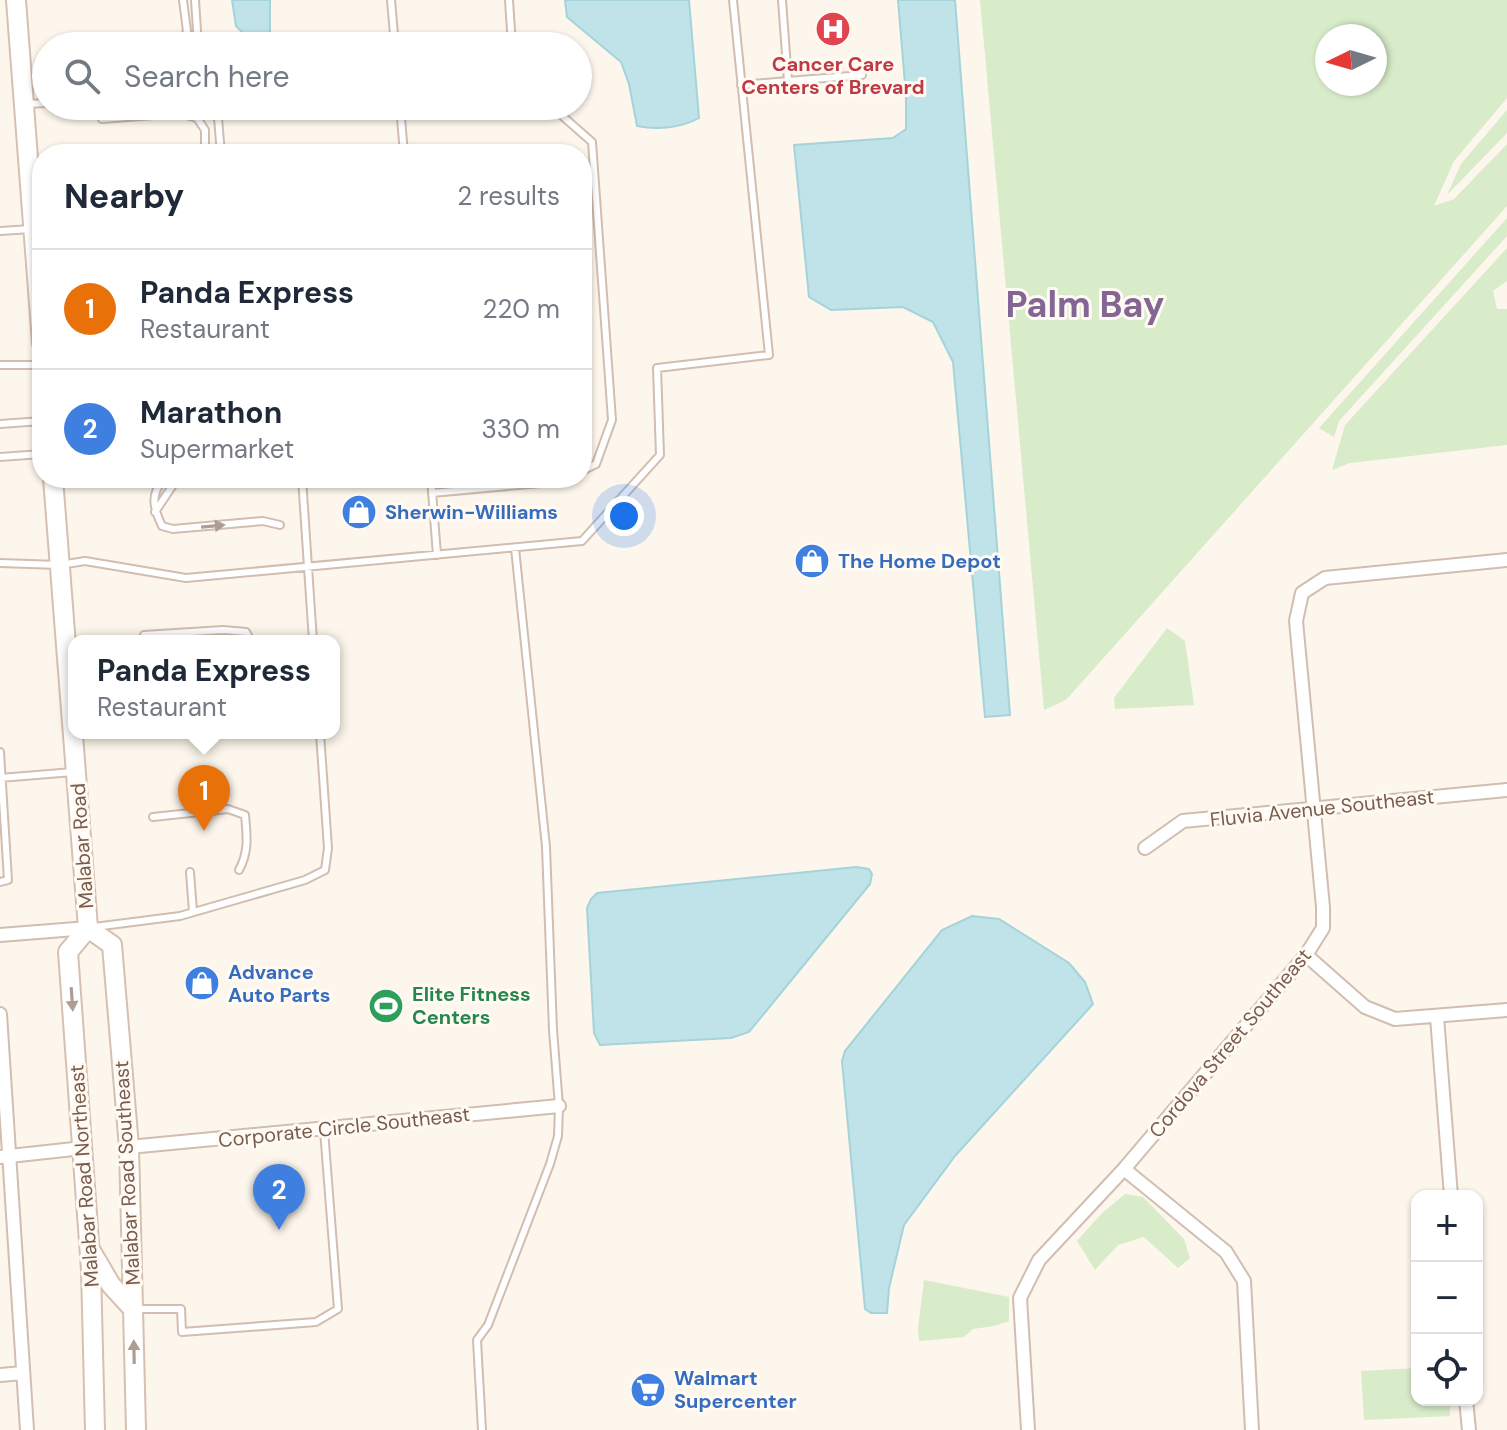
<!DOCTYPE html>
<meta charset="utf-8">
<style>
body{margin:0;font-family:"DM Sans",sans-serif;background:#f2f2f3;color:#1f2937}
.controls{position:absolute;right:24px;bottom:24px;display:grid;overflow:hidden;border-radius:16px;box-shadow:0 2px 6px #0004}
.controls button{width:72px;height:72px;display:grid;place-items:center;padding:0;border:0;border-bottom:2px solid #e0e1e3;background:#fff;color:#1f2937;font:40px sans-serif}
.compass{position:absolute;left:1315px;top:24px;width:72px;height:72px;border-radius:50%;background:#fff;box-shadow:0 2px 6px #0004;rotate:265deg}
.you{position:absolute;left:624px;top:516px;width:28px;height:28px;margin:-20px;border:6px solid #fff;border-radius:50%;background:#1a73e8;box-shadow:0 0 0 12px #1a73e833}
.badge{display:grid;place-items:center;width:52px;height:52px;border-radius:50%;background:#1a73e8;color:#fff;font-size:26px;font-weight:700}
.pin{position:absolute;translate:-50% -66px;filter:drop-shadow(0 2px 4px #0008)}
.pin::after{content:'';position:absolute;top:42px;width:28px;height:24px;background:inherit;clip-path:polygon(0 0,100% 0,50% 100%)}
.popup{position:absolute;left:68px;top:635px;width:272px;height:104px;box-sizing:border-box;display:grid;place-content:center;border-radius:16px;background:#fff;filter:drop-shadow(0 2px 6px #0005);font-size:26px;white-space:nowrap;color:#747a83}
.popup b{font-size:30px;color:#1f2937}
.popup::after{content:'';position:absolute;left:50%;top:100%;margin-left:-16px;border:16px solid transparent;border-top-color:#fff}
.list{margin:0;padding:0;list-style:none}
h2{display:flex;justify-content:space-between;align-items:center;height:104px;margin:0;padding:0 32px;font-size:34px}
h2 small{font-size:26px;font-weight:400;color:#747a83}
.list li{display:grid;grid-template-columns:52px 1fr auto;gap:24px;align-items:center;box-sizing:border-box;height:120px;padding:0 32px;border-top:2px solid #e0e1e3}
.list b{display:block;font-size:30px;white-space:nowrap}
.list p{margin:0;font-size:26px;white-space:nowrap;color:#747a83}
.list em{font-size:26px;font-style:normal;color:#747a83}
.icon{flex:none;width:44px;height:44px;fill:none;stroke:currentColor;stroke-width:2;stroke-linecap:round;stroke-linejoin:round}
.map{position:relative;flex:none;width:1507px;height:1430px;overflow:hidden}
.search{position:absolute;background:#fff;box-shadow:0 2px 6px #0004;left:32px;top:32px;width:560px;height:88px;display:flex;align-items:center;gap:20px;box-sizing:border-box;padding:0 28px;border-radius:44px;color:#747a83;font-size:30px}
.panel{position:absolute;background:#fff;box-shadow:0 2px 6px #0004;left:32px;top:144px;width:560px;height:344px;border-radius:32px}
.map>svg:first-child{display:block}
.green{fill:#d8ecc9;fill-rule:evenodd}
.water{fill:#bfe3e8;stroke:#a5d3da;stroke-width:2}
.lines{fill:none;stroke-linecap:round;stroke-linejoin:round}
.service-casing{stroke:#d1beb0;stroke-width:10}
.minor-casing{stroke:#d1beb0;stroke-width:16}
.secondary-casing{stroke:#d6c0b0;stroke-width:22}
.service{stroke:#fff;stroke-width:6}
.minor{stroke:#fff;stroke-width:12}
.secondary{stroke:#fff;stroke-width:18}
.oneway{fill:#af9d94}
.labels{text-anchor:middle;stroke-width:6;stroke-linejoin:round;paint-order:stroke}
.health-label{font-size:20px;font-weight:bold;fill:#be3a42;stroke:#fffaf3}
.shop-label{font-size:20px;font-weight:bold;fill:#366cbe;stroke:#fffaf3;text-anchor:start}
.street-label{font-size:20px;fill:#7a5c4d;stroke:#fffaf3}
.leisure-label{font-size:20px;font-weight:bold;fill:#27864d;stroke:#fffaf3;text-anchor:start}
.town-label{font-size:36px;font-weight:bold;fill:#846695;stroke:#fffaf3}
</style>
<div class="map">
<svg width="1507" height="1430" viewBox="0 0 1507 1430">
<rect width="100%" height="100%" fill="#fdf6ec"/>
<path class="green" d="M980,0H1507V98L1454,161L1434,206L1454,199L1507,144V206L1066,700L1044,710ZM1375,36V84H1327V36Z
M1507,110V133L1447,195L1461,164Z
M1507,218V236L1339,421L1334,437L1319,428Z
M1507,248V281L1493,291L1497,309H1507V445L1350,463L1332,470L1345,425Z
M1167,628L1185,641L1194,705L1115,709L1114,698Z
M1125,1194L1143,1197L1184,1239L1190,1258L1178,1268L1144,1237L1118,1245L1095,1270L1077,1241L1102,1213Z
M924,1280L1009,1297V1321L994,1326L973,1329L964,1337L919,1341L918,1328Z
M1417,1368V1400H1450V1416L1364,1420L1361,1371Z"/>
<path class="water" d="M232,0H270V32L262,37L246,36L236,26Z
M565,0H689L699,118C681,128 657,130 637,126L629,84L621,62L567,17Z
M898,0H955L1010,715L985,717L953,362L933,322L903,307L831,310L809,297L794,145L893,138L906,129V96Z
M856,867L869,869L872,874L870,884L749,1032L731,1038L600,1045L594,1033L587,908L591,899L597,893Z
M972,916L999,919L1069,963L1085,982L1093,1004L955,1156L904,1225L889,1288L887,1313H871L865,1309L842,1061L845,1051L942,930Z"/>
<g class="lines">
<defs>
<path id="service" d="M195,0L198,46
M391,0L395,46
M509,0L512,46
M180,46L187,31L183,0
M788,81L862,75
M741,85L788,81L782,0
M27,104L46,103
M217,106L221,154
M400,106L404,154
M551,106L592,142L612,420L596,464L582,471
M102,119L179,113L197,118L205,130V154
M0,231L32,229
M0,365H42
M0,424L42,421
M0,457L42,454
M186,478H164C150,495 153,507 162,526L173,529L263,521L280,525
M302,478L313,641
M431,478L437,555
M432,493L563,481L569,478
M155,512L177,479
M0,563L60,565L85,561L186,578L582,541L660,455L657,368L769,355L733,0
M144,635L223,630L246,632L251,641
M0,752L8,880L0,882
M0,778L73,772
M153,817L228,809L245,815C247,836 249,852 239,870
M190,872L193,912
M94,927L180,916L305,880L325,870L328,848L320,733
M137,1309H181L182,1332L316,1322L338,1309L324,1130
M482,1430L477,1340L488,1325L550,1164L558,1136L559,1106L553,1030L546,847L515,548"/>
<path id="minor" d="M1145,848L1183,821L1507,790
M0,935L88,928
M1306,955L1365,1007L1395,1019L1507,1010
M0,1014L27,1430
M1437,1017L1451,1196
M129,1147L559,1106
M0,1157L83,1148
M1124,1169L1226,1252L1244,1281L1252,1430
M0,1375L23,1373
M1466,1400L1469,1430
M1028,1430L1020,1298L1039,1260L1124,1169L1306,955L1323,928V907L1296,621L1302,593L1325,578L1507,560"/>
<path id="secondary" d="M16,0L42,343
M53,478L88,928
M88,928L112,945L129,1147L136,1430
M88,928L68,952L91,1270L95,1430
M91,1251L111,1285L133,1309"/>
</defs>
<use href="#service" class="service-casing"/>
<use href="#minor" class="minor-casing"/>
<use href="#secondary" class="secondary-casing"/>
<use href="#service" class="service"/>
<use href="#minor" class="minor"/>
<use href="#secondary" class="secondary"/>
</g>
<defs><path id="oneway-solid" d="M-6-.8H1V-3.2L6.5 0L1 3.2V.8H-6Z" transform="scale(2)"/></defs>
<g class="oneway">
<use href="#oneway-solid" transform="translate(213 526) rotate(-5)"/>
<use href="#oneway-solid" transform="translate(72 999) rotate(86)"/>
<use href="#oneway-solid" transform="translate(134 1352) rotate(-91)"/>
</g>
<defs>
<symbol id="hospital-disc" viewBox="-11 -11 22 22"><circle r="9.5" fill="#e0444e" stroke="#fffaf3"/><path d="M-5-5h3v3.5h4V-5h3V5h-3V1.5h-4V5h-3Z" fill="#fff"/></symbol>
<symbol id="shop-disc" viewBox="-11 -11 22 22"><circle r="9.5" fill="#3f7fe0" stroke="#fffaf3"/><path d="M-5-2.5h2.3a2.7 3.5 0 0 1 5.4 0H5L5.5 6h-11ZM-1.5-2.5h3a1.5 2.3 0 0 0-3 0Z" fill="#fff"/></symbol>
<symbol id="stadium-disc" viewBox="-11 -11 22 22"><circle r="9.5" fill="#2e9e5b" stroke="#fffaf3"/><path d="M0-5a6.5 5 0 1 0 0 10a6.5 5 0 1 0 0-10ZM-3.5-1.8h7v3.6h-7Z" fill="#fff"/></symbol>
<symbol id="supermarket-disc" viewBox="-11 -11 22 22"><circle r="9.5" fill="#3f7fe0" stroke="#fffaf3"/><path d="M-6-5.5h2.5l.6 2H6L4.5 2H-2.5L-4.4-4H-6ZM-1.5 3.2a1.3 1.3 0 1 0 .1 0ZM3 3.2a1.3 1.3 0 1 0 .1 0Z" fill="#fff"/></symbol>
</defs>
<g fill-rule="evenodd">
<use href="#hospital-disc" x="813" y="9" width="40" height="40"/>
<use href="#shop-disc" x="339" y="492" width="40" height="40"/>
<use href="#shop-disc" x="792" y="541" width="40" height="40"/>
<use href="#shop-disc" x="182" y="963" width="40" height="40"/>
<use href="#stadium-disc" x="366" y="986" width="40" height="40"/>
<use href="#supermarket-disc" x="628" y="1370" width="40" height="40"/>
</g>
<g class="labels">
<g class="health-label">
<text x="833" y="71">Cancer Care<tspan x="833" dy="23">Centers of Brevard</tspan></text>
</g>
<g class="shop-label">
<text x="385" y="519">Sherwin-Williams</text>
<text x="838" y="568">The Home Depot</text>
<text x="228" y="979">Advance<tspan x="228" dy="23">Auto Parts</tspan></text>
<text x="674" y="1385">Walmart<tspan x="674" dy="23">Supercenter</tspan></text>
</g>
<g class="street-label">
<text transform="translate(1322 808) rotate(-6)" y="7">Fluvia Avenue Southeast</text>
<text transform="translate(82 846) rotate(-94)" y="7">Malabar Road</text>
<text transform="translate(1230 1043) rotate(-50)" y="7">Cordova Street Southeast</text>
<text transform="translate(344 1127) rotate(-6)" y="7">Corporate Circle Southeast</text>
<text transform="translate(127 1173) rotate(-93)" y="7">Malabar Road Southeast</text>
<text transform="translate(84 1176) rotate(-94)" y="7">Malabar Road Northeast</text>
</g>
<g class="leisure-label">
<text x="412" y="1001">Elite Fitness<tspan x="412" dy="23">Centers</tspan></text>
</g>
<g class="town-label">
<text x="1085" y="317">Palm Bay</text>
</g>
</g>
</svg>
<div class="controls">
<button>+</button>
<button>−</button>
<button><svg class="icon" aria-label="locate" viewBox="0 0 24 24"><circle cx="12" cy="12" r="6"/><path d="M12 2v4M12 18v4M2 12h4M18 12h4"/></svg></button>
</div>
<svg class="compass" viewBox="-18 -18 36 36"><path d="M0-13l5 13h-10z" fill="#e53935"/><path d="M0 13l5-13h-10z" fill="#747a83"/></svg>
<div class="you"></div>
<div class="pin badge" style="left:204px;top:831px;background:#e8710a">1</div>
<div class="popup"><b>Panda Express</b>Restaurant</div>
<div class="pin badge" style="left:279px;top:1230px;background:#3f7fe0">2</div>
<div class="search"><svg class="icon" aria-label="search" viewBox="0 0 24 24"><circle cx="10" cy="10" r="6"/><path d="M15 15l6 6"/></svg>Search here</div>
<section class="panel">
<h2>Nearby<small>2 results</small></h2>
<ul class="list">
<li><span class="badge" style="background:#e8710a">1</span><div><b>Panda Express</b><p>Restaurant</p></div><em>220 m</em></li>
<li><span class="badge" style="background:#3f7fe0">2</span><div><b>Marathon</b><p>Supermarket</p></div><em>330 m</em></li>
</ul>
</section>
</div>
